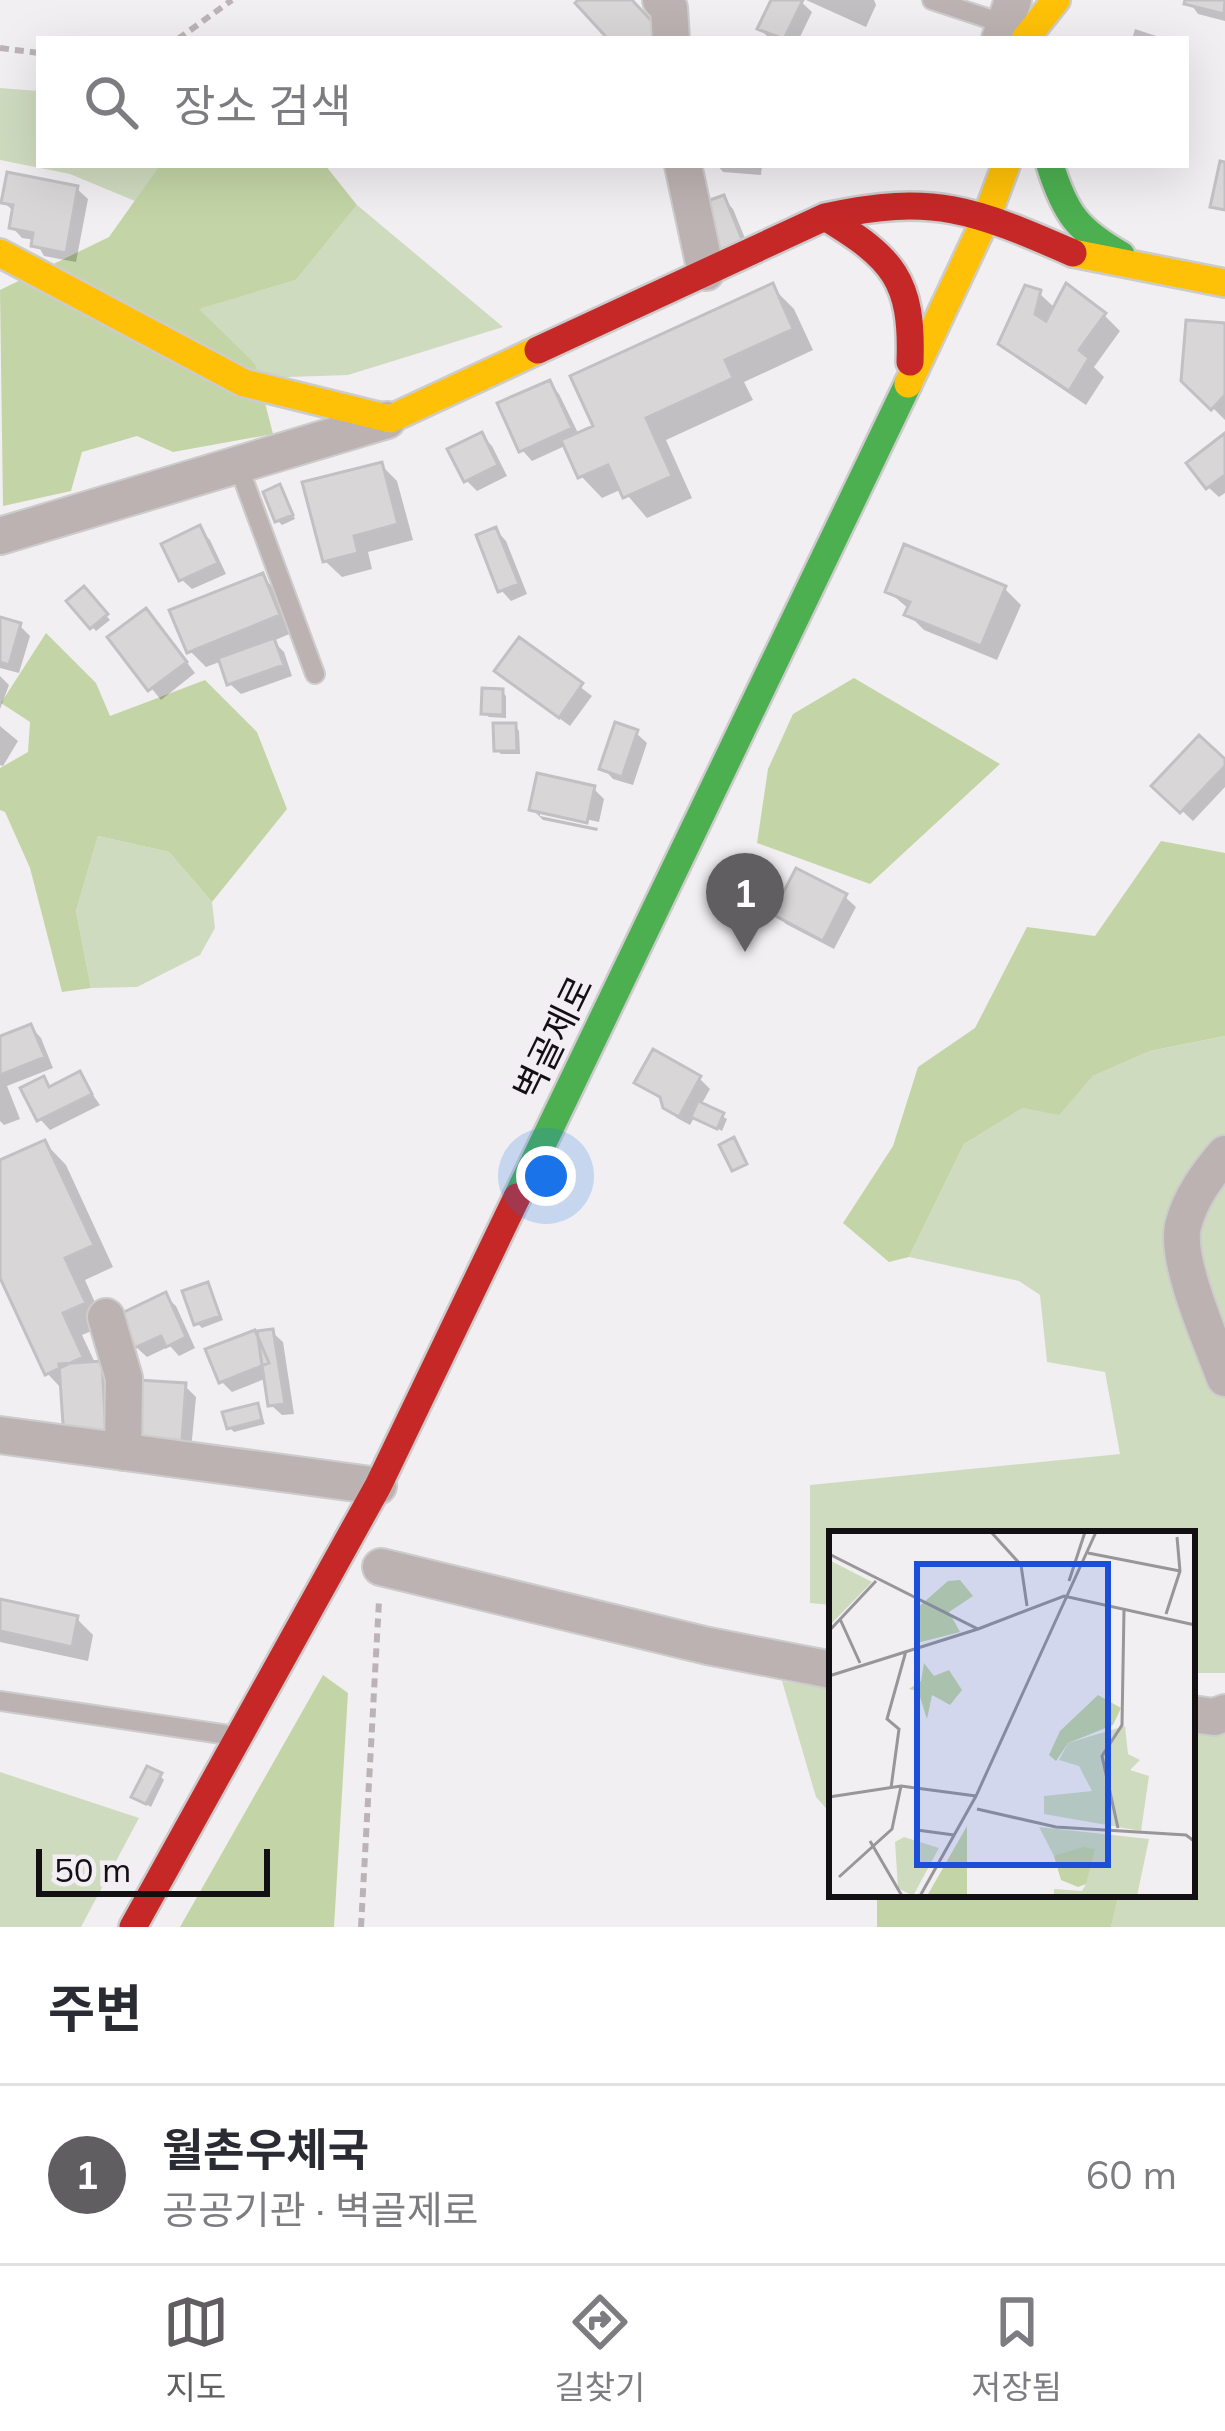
<!DOCTYPE html>
<html lang="ko">
<meta charset="utf-8">
<style>
body{margin:0;font-family:Mulish,"Noto Sans KR",sans-serif;background:#f2f2f3;color:#2b2b33}
.scale{position:absolute;left:36px;bottom:30px;width:234px;box-sizing:border-box;padding-left:12px;border:6px solid #121012;border-top:0;font-size:33px;line-height:42px;white-space:nowrap;color:#121012;-webkit-text-stroke:9px #f3eef3;paint-order:stroke}
.you{position:absolute;left:546px;top:1176px;width:42px;height:42px;margin:-30px;border:9px solid #fff;border-radius:50%;background:#1a73e8;box-shadow:0 0 0 18px #1a73e833}
.badge{display:grid;place-items:center;width:78px;height:78px;border-radius:50%;background:#605e60;color:#fff;font-size:39px;font-weight:700}
.pin{position:absolute;translate:-50% -99px;filter:drop-shadow(0 3px 6px #0008)}
.pin::after{content:'';position:absolute;top:63px;width:42px;height:36px;background:inherit;clip-path:polygon(0 0,100% 0,50% 100%)}
.list{margin:0;padding:0;list-style:none}
h2{display:flex;justify-content:space-between;align-items:center;height:156px;margin:0;padding:0 48px;font-size:51px}
h2 small{font-size:39px;font-weight:400;color:#7c7c81}
.list li{display:grid;grid-template-columns:78px 1fr auto;gap:36px;align-items:center;box-sizing:border-box;height:180px;padding:0 48px;border-top:3px solid #e1e1e2}
.list b{display:block;font-size:45px;white-space:nowrap}
.list p{margin:0;font-size:39px;white-space:nowrap;color:#7c7c81}
.list em{font-size:39px;font-style:normal;color:#7c7c81}
.icon{flex:none;width:66px;height:66px;fill:none;stroke:currentColor;stroke-width:2;stroke-linecap:round;stroke-linejoin:round}
.map{position:relative;flex:none;width:1225px;height:1927px;overflow:hidden}
.search{position:absolute;background:#fff;box-shadow:0 12px 48px #0002;left:36px;right:36px;top:36px;height:132px;display:flex;align-items:center;gap:30px;box-sizing:border-box;padding:0 42px;border-radius:0px;color:#7c7c81;font-size:45px}
.sheet{height:336px;background:#fff}
nav{display:flex;justify-content:space-around;align-items:center;box-sizing:border-box;height:168px;border-top:3px solid #e1e1e2;background:#fff;font-size:33px;color:#7c7c81}
nav a{display:grid;justify-items:center;gap:6px}
nav .on{color:#605e60}
.map>svg:first-child{display:block}
.green{fill:#cfdbbf}
.forest{fill:#c3d5a6}
.shadow{fill:#0003}
.building{fill:#d8d6d7;stroke:#c2c0c2;stroke-width:3}
.lines{fill:none;stroke-linecap:round;stroke-linejoin:round}
.lane-casing{stroke:#cdcccd;stroke-width:22}
.street-casing{stroke:#cdcccd;stroke-width:40}
.fast-casing{stroke:#cdcccd;stroke-width:32}
.slow-casing{stroke:#cdcccd;stroke-width:32}
.jam-casing{stroke:#cdcccd;stroke-width:32}
.path{stroke:#bbb3b5;stroke-width:6;stroke-dasharray:9 6;stroke-linecap:butt}
.lane{stroke:#bdb2b2;stroke-width:18}
.street{stroke:#bdb2b2;stroke-width:36}
.fast{stroke:#4caf50;stroke-width:27}
.slow{stroke:#ffc107;stroke-width:27}
.jam{stroke:#c62828;stroke-width:27}
.labels{text-anchor:middle;stroke-width:9;stroke-linejoin:round;paint-order:stroke}
.street-label{font-size:36px;fill:#121012;stroke:#f3eef3}
.inset-road{fill:none;stroke:#989698;stroke-width:3}
.view{fill:#1d4ed8;fill-opacity:0.15;stroke:#1d4ed8;stroke-width:6}
.inset-edge{fill:none;stroke:#121012;stroke-width:6}
</style>
<div class="map">
<svg width="1225" height="1927" viewBox="0 0 1225 1927">
<rect width="100%" height="100%" fill="#f2eff2"/>
<path class="green" d="M0,88L39,91V165H160L135,201L70,174L0,160Z
M357,205L503,327L348,375L259,378L198,309L296,280Z
M98,836L169,852L212,902L215,928L200,955L137,987L91,988L76,911Z
M1225,1036V1673H1192V1534H832V1605L810,1603V1485L1120,1454L1105,1372L1047,1362L1040,1295L1019,1281L909,1257L964,1144L1023,1108L1059,1114L1093,1076L1150,1051Z
M782,1681L832,1688V1815L816,1797Z
M1192,1731L1225,1732V1927H1111L1119,1894H1192Z
M0,1772L139,1818L81,1927H0Z"/>
<path class="forest" d="M160,165H325L357,205L296,280L199,309L255,364L273,434L173,452L137,436L82,452L71,491L3,506L0,290L109,237Z
M46,633L96,683L110,716L205,680L257,732L287,809L212,902L169,852L98,836L76,911L91,988L62,992L30,868L5,812L0,810V768L28,752L30,722L1,703Z
M854,678L1000,764L870,884L757,843L768,769L793,714Z
M1161,841L1225,853V1036L1150,1051L1093,1076L1059,1115L1023,1108L964,1144L909,1257L889,1262L843,1223L893,1146L918,1067L975,1028L1027,927L1095,936Z
M323,1675L348,1693L334,1927H180Z
M877,1894H1119L1111,1927H877Z"/>
<path class="shadow" d="M774,0H799L812,12L799,39H770L760,29Z
M806,0H874L876,5L866,27Z
M1188,0H1225V21L1198,14Z
M1135,29L1165,39H1132Z
M717,165H762L761,175L723,172Z
M77,189L88,199L76,262L44,256L35,240L22,238L12,227L15,213L4,202Z
M723,198L733,209L751,253L734,260Z
M772,287L794,309L813,350L744,382L753,400L666,440L692,498L647,518L622,489L602,498L581,476L567,445L532,461L522,450L549,383L559,394L579,435L597,427Z
M1039,293L1056,309L1104,315L1120,331L1094,367L1104,377L1086,405L1018,359L1002,343Z
M1225,326V420L1184,379Z
M482,436L492,446L507,476L477,491L466,480Z
M1225,437V493L1219,497L1208,487Z
M381,465L397,481L413,540L368,552L372,569L342,577L325,561Z
M280,488L295,519L282,525L277,520Z
M200,529L210,540L226,574L192,589L181,579Z
M496,530L506,541L527,594L511,601L501,590Z
M262,576L278,593L294,632L273,641L284,652L292,676L241,694L230,684L222,661L206,667L190,651Z
M1004,588L1021,605L997,660L924,630L908,614L910,610L888,591Z
M84,590L110,620L96,631L70,602Z
M0,620L20,626L30,636L19,673L0,668Z
M156,622L195,673L161,700L111,638Z
M520,641L592,696L570,726L508,681Z
M0,676L9,685L0,709Z
M502,692L506,696V718L489,717L484,713Z
M0,726L18,741L3,766L0,765Z
M515,726L519,731L520,754H501L497,750Z
M636,733L647,743L633,785L613,779L603,768Z
M1225,763V787L1193,821L1155,786Z
M594,789L604,799L599,822L540,809V816L598,828L597,831L543,820L532,809Z
M845,897L856,907L834,949L786,924L776,914Z
M31,1027L41,1038L53,1068L7,1086L20,1119L4,1125L0,1121V1039Z
M79,1075L100,1105L50,1130L40,1119L44,1080L52,1088Z
M699,1078L710,1089L701,1105L727,1119L722,1131L695,1116L690,1125L677,1118L664,1102L638,1082Z
M45,1143L66,1165L113,1267L85,1280L105,1325L82,1335L96,1365H101L111,1375L115,1446L47,1373L0,1271V1164Z
M207,1285L223,1320L202,1328L197,1323Z
M165,1296L176,1306L195,1348L179,1356L170,1346L147,1357L136,1347Z
M272,1332L283,1342L294,1414L282,1415L271,1405L267,1378L232,1392L221,1381L256,1333Z
M185,1386L196,1397L191,1450L148,1447Z
M257,1406L265,1424L234,1432L230,1428Z
M0,1602L77,1619L93,1635L88,1661L0,1642Z
M160,1776L164,1780L151,1807L139,1800Z"/>
<path class="building" d="M578,0H632L661,31L653,39H608L575,3Z
M771,0H803L784,39L757,29Z
M1185,0H1225L1224,14L1184,4Z
M1220,161L1225,162V210L1210,207Z
M7,172L78,186L66,253L31,246L33,233L9,228L13,205L1,203Z
M724,195L743,242L721,251L702,203Z
M773,283L793,329L725,360L733,378L646,418L672,476L623,498L608,465L578,478L561,440L593,426L570,376Z
M1066,283L1106,313L1079,350L1089,358L1069,391L998,344L1025,285L1041,290L1035,314L1046,321Z
M1186,320L1225,323V395L1211,410L1181,381Z
M550,380L572,428L519,452L497,403Z
M482,432L498,465L464,482L447,449Z
M1225,433V475L1206,489L1186,463Z
M382,462L398,524L354,536L358,553L323,562L302,482Z
M280,484L293,515L275,522L263,492Z
M200,525L218,563L179,581L161,544Z
M496,527L519,584L498,592L476,535Z
M904,544L1006,586L981,646L904,615L910,602L885,592Z
M263,573L280,615L187,653L169,610Z
M84,586L108,614L90,629L66,601Z
M146,608L187,662L148,691L107,637Z
M0,617L21,623L9,665L0,662Z
M519,637L583,683L559,718L494,671Z
M274,638L284,665L227,685L218,658Z
M482,688L503,689V715L481,714Z
M615,722L638,730L622,777L599,769Z
M493,723H516L517,751H494Z
M1199,735L1225,759V766L1180,813L1151,786Z
M537,773L595,786L587,823L529,810Z
M796,868L847,894L823,941L772,914Z
M31,1024L45,1057L0,1075V1036Z
M653,1049L701,1076L679,1117L663,1108L660,1097L634,1083Z
M80,1071L92,1094L37,1121L20,1088L44,1076L49,1087Z
M698,1101L724,1113L717,1129L691,1117Z
M734,1137L747,1164L732,1171L719,1145Z
M45,1140L94,1245L65,1258L86,1303L63,1313L83,1357L45,1375L0,1278V1160Z
M208,1282L220,1316L194,1325L182,1291Z
M166,1292L186,1337L166,1347L161,1336L134,1348L118,1315Z
M273,1329L285,1404L268,1406L257,1331Z
M255,1330L269,1363L219,1383L205,1349Z
M102,1361L106,1437L64,1439L59,1364Z
M138,1380L186,1383L182,1441L134,1437Z
M258,1403L262,1420L227,1429L222,1412Z
M0,1599L78,1616L72,1647L0,1631Z
M147,1766L162,1773L146,1804L131,1797Z"/>
<g class="lines">
<defs>
<path id="lane" d="M932,0L1005,24
M238,465L315,674
M0,1701L235,1736"/>
<path id="street" d="M661,0L669,8L671,39
M1000,39L1013,0
M683,165L706,272
M0,536L387,420
M1225,1154C1207,1175 1190,1198 1183,1226C1175,1261 1212,1343 1225,1378
M106,1317L124,1378L123,1452
M0,1435L378,1486
M381,1567L708,1646L832,1670
M1192,1714L1214,1717L1225,1713"/>
<path id="fast" d="M1050,165C1065,213 1077,230 1121,255
M517,1197L908,384"/>
<path id="slow" d="M1025,39L1056,0
M0,253L244,383L390,419L538,350
M1073,253L1225,283
M908,384L987,216L1006,165"/>
<path id="jam" d="M825,217C893,258 913,280 910,362
M538,350L825,217C934,193 974,210 1073,253
M133,1927L378,1486L517,1197"/>
</defs>
<use href="#lane" class="lane-casing"/>
<use href="#street" class="street-casing"/>
<use href="#fast" class="fast-casing"/>
<use href="#slow" class="slow-casing"/>
<use href="#jam" class="jam-casing"/>
<path class="path" d="M178,39L232,0
M0,48L39,53
M361,1927L379,1601"/>
<use href="#lane" class="lane"/>
<use href="#street" class="street"/>
<use href="#fast" class="fast"/>
<use href="#slow" class="slow"/>
<use href="#jam" class="jam"/>
</g>
<g class="labels">
<g class="street-label">
<text transform="translate(553 1038) rotate(-64)" y="13">벽골제로</text>
</g>
</g>
<g transform="translate(829 1531)">
<rect width="366" height="366" fill="#f2eff2"/>
<path d="M0,29L43,51L0,95ZM296,195L299,223L311,229L301,239L320,245L312,300L215,283V265L263,260L250,235L230,229L239,212ZM210,296L320,308L308,365H225V358L253,360L257,353L249,324L225,325ZM75,306L110,317L84,365L69,357L66,311Z" fill="#cfdbbf"/>
<path d="M131,49L144,65L120,81L131,101L88,112L86,79L119,50ZM95,132L105,145L120,139L133,159L121,174L103,164L98,188L89,160L80,158L92,150ZM269,164L292,177L284,194L239,212L227,230L220,224L231,200ZM138,295V365H98ZM254,316L266,318L257,353L249,356L232,349L225,325Z" fill="#c3d5a6"/>
<path class="inset-road" d="M162,1L192,34L198,75M259,22L351,40M0,23L149,98L235,65L366,94M240,50L256,1M337,83L351,40L348,6M11,88L31,132M0,100L47,50M0,145L149,98M62,257L70,198L58,188L77,120M0,266L72,255L147,265M148,278L227,296L357,304L365,310V365M289,297L273,225L293,194L295,79M88,299L125,304M41,310L73,365M10,346L63,298L72,255M91,365L147,265L267,1"/>
<path class="view" d="M88,33H279V334H88Z"/>
<rect width="366" height="366" class="inset-edge"/>
</g>
</svg>
<div class="scale">50 m</div>
<div class="you"></div>
<div class="pin badge" style="left:745px;top:952px">1</div>
<div class="search"><svg class="icon" aria-label="search" viewBox="0 0 24 24"><circle cx="10" cy="10" r="6"/><path d="M15 15l6 6"/></svg>장소 검색</div>
</div>
<section class="sheet">
<h2>주변<small></small></h2>
<ul class="list">
<li><span class="badge">1</span><div><b>월촌우체국</b><p>공공기관 · 벽골제로</p></div><em>60 m</em></li>
</ul>
</section>
<nav>
<a class="on"><svg class="icon" aria-label="map" viewBox="0 0 24 24"><path d="M3 6l6-2 6 2 6-2v14l-6 2-6-2-6 2zM9 4v14M15 6v14"/></svg>지도</a>
<a><svg class="icon" aria-label="directions" viewBox="0 0 24 24"><path d="M12 3l9 9-9 9-9-9zM9 14v-3h6M13 9l2 2-2 2"/></svg>길찾기</a>
<a><svg class="icon" aria-label="saved" viewBox="0 0 24 24"><path d="M7 4h10v16l-5-4-5 4z"/></svg>저장됨</a>
</nav>
